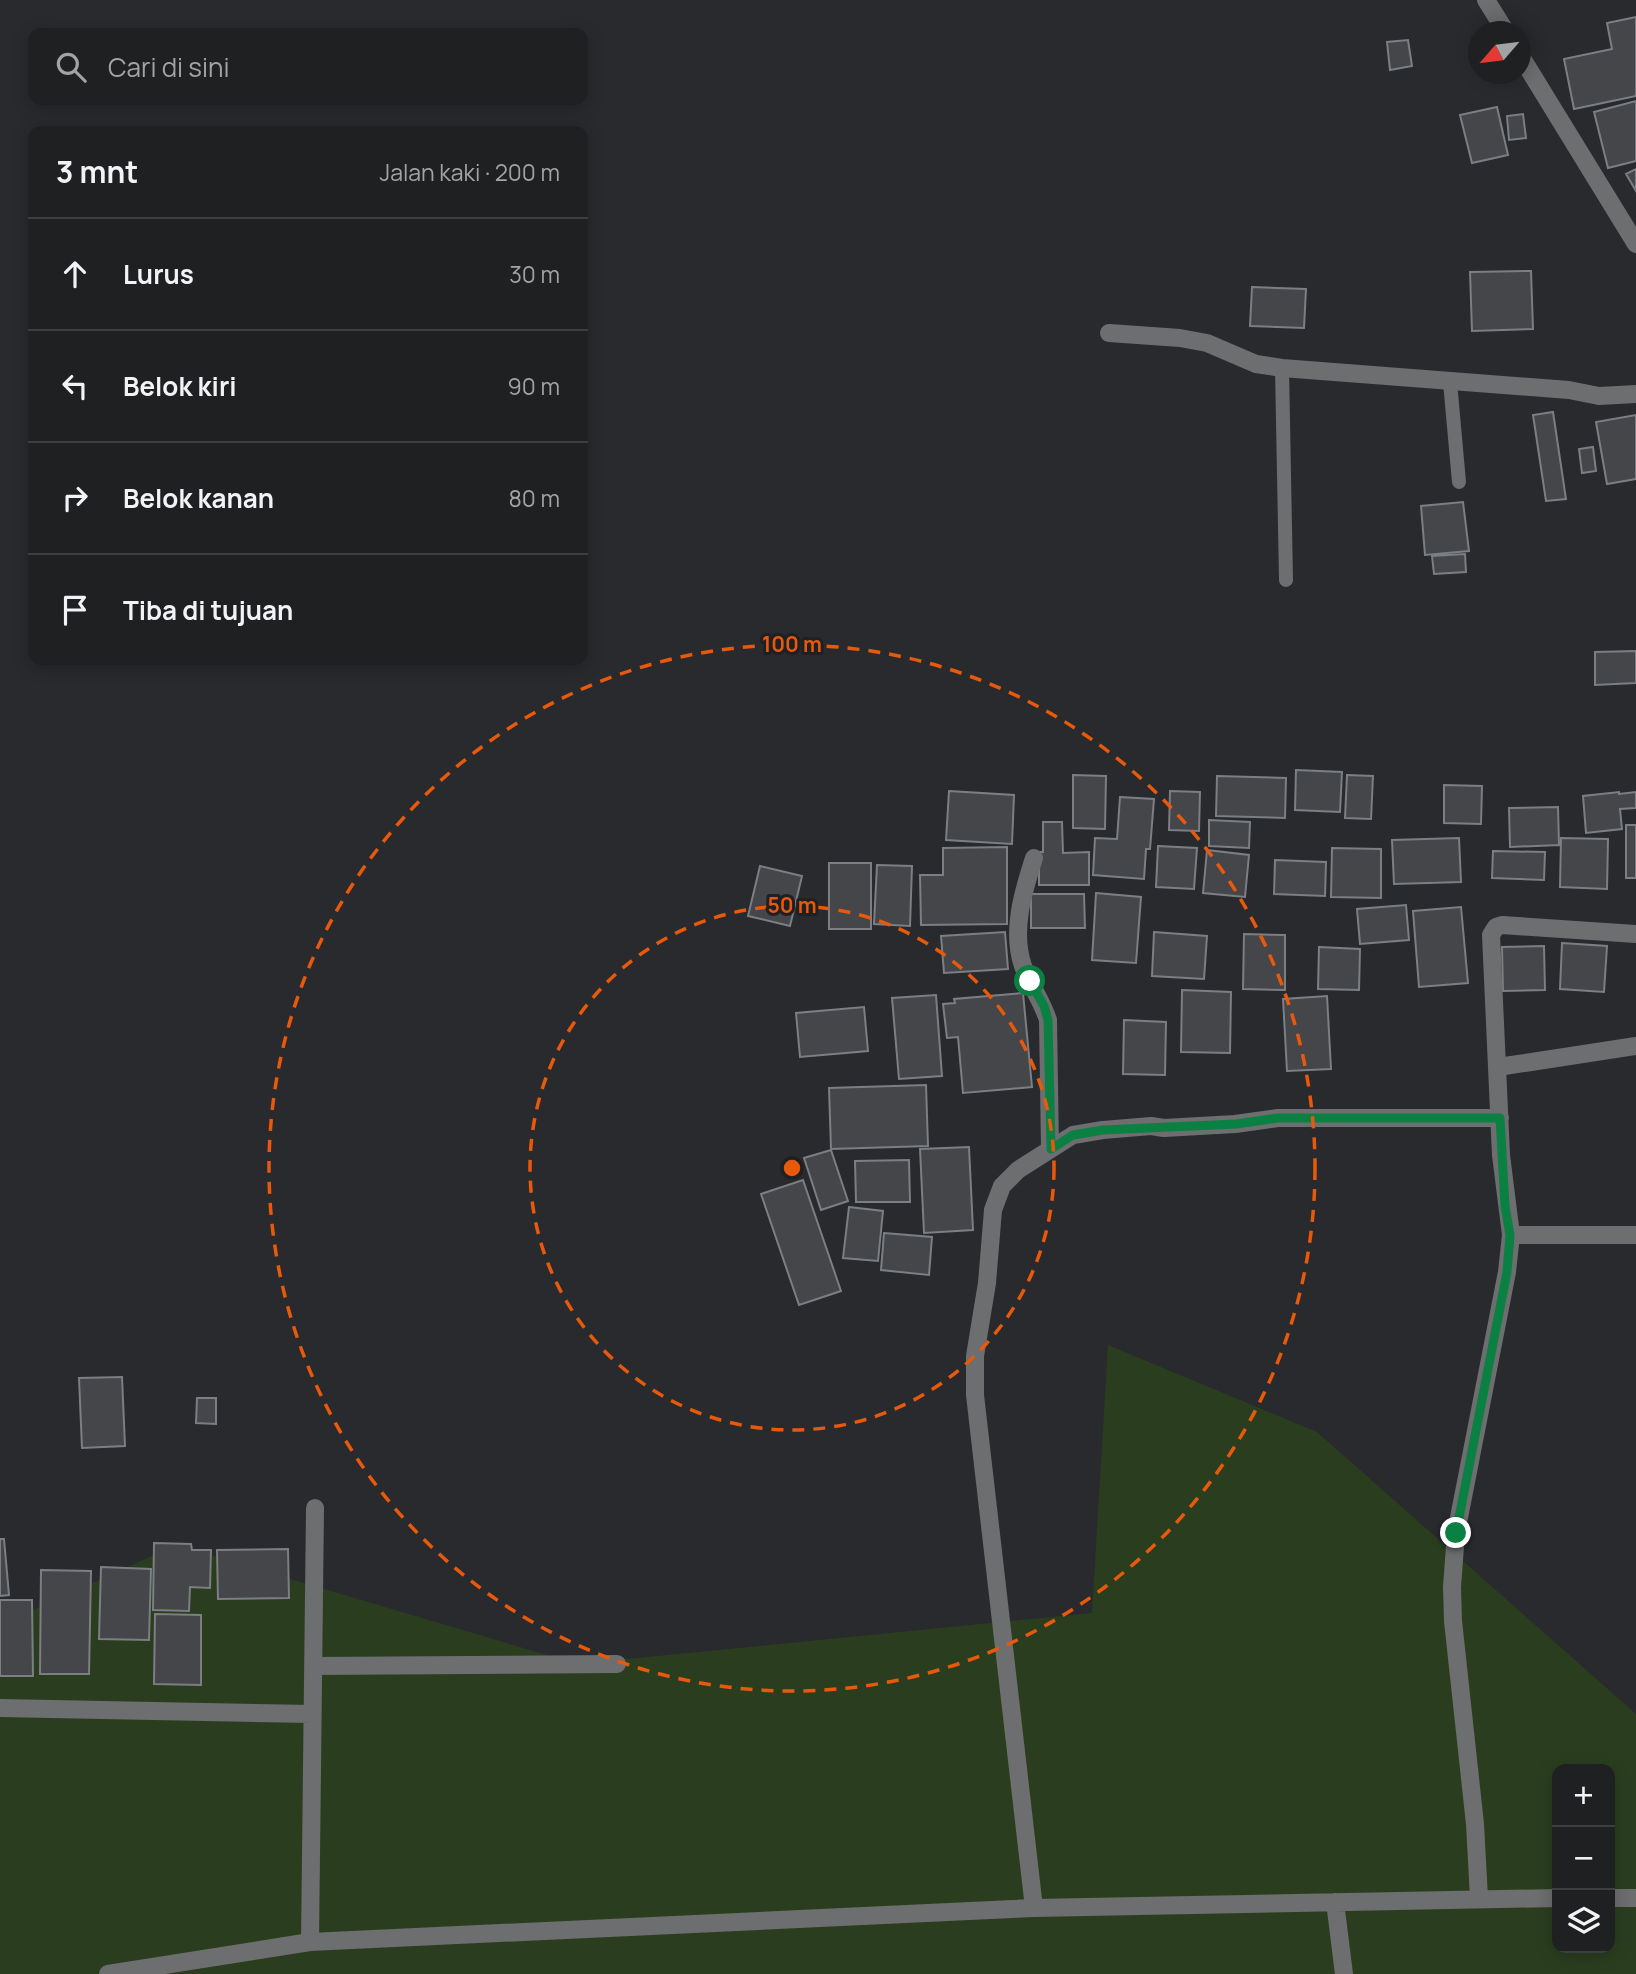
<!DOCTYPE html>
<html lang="id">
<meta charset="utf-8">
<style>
body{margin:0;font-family:Manrope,sans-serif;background:#26282a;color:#f1f3f6}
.controls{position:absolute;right:21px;bottom:21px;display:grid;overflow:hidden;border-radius:14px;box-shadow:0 4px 18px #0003}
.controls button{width:63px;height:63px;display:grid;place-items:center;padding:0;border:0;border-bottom:2px solid #3c3e40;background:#1e2022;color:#f1f3f6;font:35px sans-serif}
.compass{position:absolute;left:1468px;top:21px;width:63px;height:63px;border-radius:50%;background:#1e2022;box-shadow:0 4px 18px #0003;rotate:242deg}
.stop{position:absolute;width:21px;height:21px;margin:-16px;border:5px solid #0b8043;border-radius:50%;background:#fff}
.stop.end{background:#0b8043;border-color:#fff;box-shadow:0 2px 7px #0008}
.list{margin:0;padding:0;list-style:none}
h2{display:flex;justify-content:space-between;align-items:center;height:91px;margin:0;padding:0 28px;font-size:30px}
h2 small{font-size:23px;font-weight:400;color:#a1a3a5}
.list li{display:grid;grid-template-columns:46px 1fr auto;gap:21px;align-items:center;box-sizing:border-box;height:112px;padding:0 28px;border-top:2px solid #3c3e40}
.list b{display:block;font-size:26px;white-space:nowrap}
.list em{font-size:23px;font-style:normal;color:#a1a3a5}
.icon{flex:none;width:38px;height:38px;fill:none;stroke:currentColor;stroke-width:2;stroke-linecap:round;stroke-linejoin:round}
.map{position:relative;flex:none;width:1636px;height:1974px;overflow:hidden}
.search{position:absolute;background:#1e2022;box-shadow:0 4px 18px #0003;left:28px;top:28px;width:560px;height:77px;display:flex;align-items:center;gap:18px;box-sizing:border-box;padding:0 24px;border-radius:14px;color:#a1a3a5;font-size:26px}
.panel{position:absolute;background:#1e2022;box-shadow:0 4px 18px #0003;left:28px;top:126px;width:560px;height:539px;border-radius:14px}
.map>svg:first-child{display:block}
.green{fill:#2a3e1f;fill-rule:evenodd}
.building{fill:#44464a;stroke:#7b7e82;stroke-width:2}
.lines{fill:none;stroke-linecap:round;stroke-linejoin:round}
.lane{stroke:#6d6e6f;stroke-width:14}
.street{stroke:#6d6e6f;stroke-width:18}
.route{stroke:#0b8043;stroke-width:9}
.ring{fill:none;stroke:#e8590c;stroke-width:3.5;stroke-dasharray:12 9}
.centre{fill:#e8590c;stroke:#1e2023;stroke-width:3.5}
.ring-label{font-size:21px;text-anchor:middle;font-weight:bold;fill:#e8590c;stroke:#1e2023;stroke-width:6;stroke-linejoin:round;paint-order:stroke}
</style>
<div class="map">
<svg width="1636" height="1974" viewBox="0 0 1636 1974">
<rect width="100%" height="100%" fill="#282a2d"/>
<path class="green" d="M1108,1345L1317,1432L1636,1714V1974H0V1625L176,1545L577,1664L1092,1613ZM1557,1769H1610V1948H1557Z"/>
<path class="building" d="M1636,17V96L1574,109L1564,59L1612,49L1607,23Z
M1408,40L1412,66L1390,70L1387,42Z
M1636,101V161L1608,168L1594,112Z
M1497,107L1508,155L1472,163L1460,115Z
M1523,114L1526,138L1509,140L1507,116Z
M1636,169V191L1626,174Z
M1531,271L1533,329L1472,331L1470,272Z
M1252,287L1306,289L1304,328L1250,326Z
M1553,412L1566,499L1546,501L1533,415Z
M1636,415V479L1607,484L1596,422Z
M1593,447L1596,471L1582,473L1579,449Z
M1463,502L1469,551L1425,555L1421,506Z
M1465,554L1466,572L1434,574L1432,556Z
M1636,651V683L1595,685V652Z
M1296,770L1342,772L1340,812L1295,810Z
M1073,775L1106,776L1105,829L1073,828Z
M1347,775L1373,776L1371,819L1345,818Z
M1217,776L1286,778L1285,818L1216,816Z
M1444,785L1482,786L1481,824L1444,823Z
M949,791L1014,795L1012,844L946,840Z
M1170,791L1200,792L1199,831L1169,830Z
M1619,792V794L1636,792V808L1620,809L1622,829L1586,833L1583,796Z
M1120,797L1154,799L1150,849H1146L1144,879L1093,875L1095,838L1117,839Z
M1558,807L1559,845L1510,847L1509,808Z
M1209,820L1250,822L1249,848L1209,846Z
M1043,822H1062L1063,853L1089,852V885H1039V852H1043Z
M1626,825H1636V878H1626Z
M1459,838L1461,882L1394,884L1392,840Z
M1561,838L1608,839L1607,889L1560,887Z
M1158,846L1197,848L1194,889L1156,887Z
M1007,847V924L921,925L920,875H943V848Z
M1332,848L1381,849V898L1331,897Z
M1207,850L1249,855L1245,897L1203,893Z
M1493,851L1545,852L1544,880L1492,878Z
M1275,860L1326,862L1325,896L1274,894Z
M829,863H871V929H829Z
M877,865L912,866L910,926L874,924Z
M760,866L802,876L790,926L748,916Z
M1096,893L1141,897L1136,963L1092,960Z
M1031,894H1084L1085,928H1031Z
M1406,905L1409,940L1360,944L1357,909Z
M1461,907L1468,983L1419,987L1413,911Z
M1005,932L1008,969L944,973L941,936Z
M1154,932L1207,936L1204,979L1152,976Z
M1244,934L1285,935V990L1243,989Z
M1562,943L1607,946L1604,992L1560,989Z
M1544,946L1545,990L1503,991L1502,947Z
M1319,947L1360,949L1359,990L1318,989Z
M1182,990L1231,992L1230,1053L1181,1052Z
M1023,993L1032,1087L963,1093L958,1037L947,1038L943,1004L955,1003L954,999Z
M936,995L942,1076L899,1079L892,998Z
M1327,996L1331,1069L1287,1071L1283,999Z
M864,1007L868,1051L800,1057L796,1013Z
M1124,1020L1166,1022L1165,1075L1123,1074Z
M926,1085L928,1146L831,1149L829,1088Z
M969,1147L973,1230L924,1233L920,1149Z
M831,1150L848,1201L821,1210L804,1158Z
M909,1160L910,1202H856L855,1161Z
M803,1180L841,1291L799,1305L761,1194Z
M849,1207L883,1211L878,1261L843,1258Z
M884,1233L932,1237L929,1275L881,1270Z
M122,1377L125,1446L82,1448L79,1378Z
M197,1398H216V1424L196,1423Z
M0,1539H4L9,1595L0,1596Z
M154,1543L191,1544L192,1550H211L210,1588L190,1587L189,1611L153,1610Z
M288,1549L289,1598L218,1599L217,1550Z
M101,1567L151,1569L149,1640L99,1639Z
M41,1570L91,1571L89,1674H40Z
M0,1600H32L33,1676H0Z
M155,1614L201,1615V1685L154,1684Z"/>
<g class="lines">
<path class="lane" d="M1282,368L1286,580
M1450,382L1459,482"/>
<path class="street" d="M1486,0L1506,32
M1520,55L1636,244
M1109,333L1180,338L1207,343L1256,364L1282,368L1569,390L1599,396L1636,394
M1034,858C1023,892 1011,931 1023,966C1030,985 1042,1001 1048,1020L1050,1149
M1498,1067L1636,1046
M1511,1235H1636
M313,1666L617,1664
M0,1708L312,1714
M1479,1898L1475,1824L1453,1621L1452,1587L1456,1533L1507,1272L1511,1235L1501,1155L1491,935L1496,927L1502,925L1636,934
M1610,1898H1636
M1335,1902L1344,1974
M1034,1908L975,1395V1356L987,1283L993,1210L1002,1186L1018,1170L1073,1135L1103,1130L1151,1126L1164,1128L1235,1124L1278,1118H1500
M310,1942L315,1508
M108,1974L310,1942L1034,1908L1557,1898"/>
</g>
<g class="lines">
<path class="route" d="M1030,981L1044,1006L1048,1020L1051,1149L1073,1135L1103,1130L1236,1124L1278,1118H1500L1505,1206L1510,1235L1507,1272L1456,1533"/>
</g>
<g class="ring">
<circle cx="792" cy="1168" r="262"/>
<circle cx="792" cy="1168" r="523"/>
</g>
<circle cx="792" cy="1168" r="10" class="centre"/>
<g class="ring-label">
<text x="792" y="652">100 m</text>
<text x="792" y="913">50 m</text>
</g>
</svg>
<div class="controls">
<button>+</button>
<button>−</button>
<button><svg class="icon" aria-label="layers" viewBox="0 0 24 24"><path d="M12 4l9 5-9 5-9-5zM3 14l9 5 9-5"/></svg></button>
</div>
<svg class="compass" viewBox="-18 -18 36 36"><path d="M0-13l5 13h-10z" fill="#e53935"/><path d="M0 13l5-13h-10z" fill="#a1a3a5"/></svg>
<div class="stop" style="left:1030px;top:981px"></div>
<div class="stop end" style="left:1456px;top:1533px"></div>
<div class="search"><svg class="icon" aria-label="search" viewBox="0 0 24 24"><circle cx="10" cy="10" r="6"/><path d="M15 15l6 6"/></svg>Cari di sini</div>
<section class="panel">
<h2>3 mnt<small>Jalan kaki · 200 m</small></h2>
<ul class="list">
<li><svg class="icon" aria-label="ahead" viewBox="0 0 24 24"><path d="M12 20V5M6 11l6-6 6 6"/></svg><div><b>Lurus</b></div><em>30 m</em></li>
<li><svg class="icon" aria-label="left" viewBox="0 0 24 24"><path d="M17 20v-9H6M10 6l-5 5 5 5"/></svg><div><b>Belok kiri</b></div><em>90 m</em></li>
<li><svg class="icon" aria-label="right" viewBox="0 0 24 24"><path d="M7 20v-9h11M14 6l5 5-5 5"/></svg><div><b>Belok kanan</b></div><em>80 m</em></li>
<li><svg class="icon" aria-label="arrive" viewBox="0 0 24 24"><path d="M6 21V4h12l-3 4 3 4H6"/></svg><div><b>Tiba di tujuan</b></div></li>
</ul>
</section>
</div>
